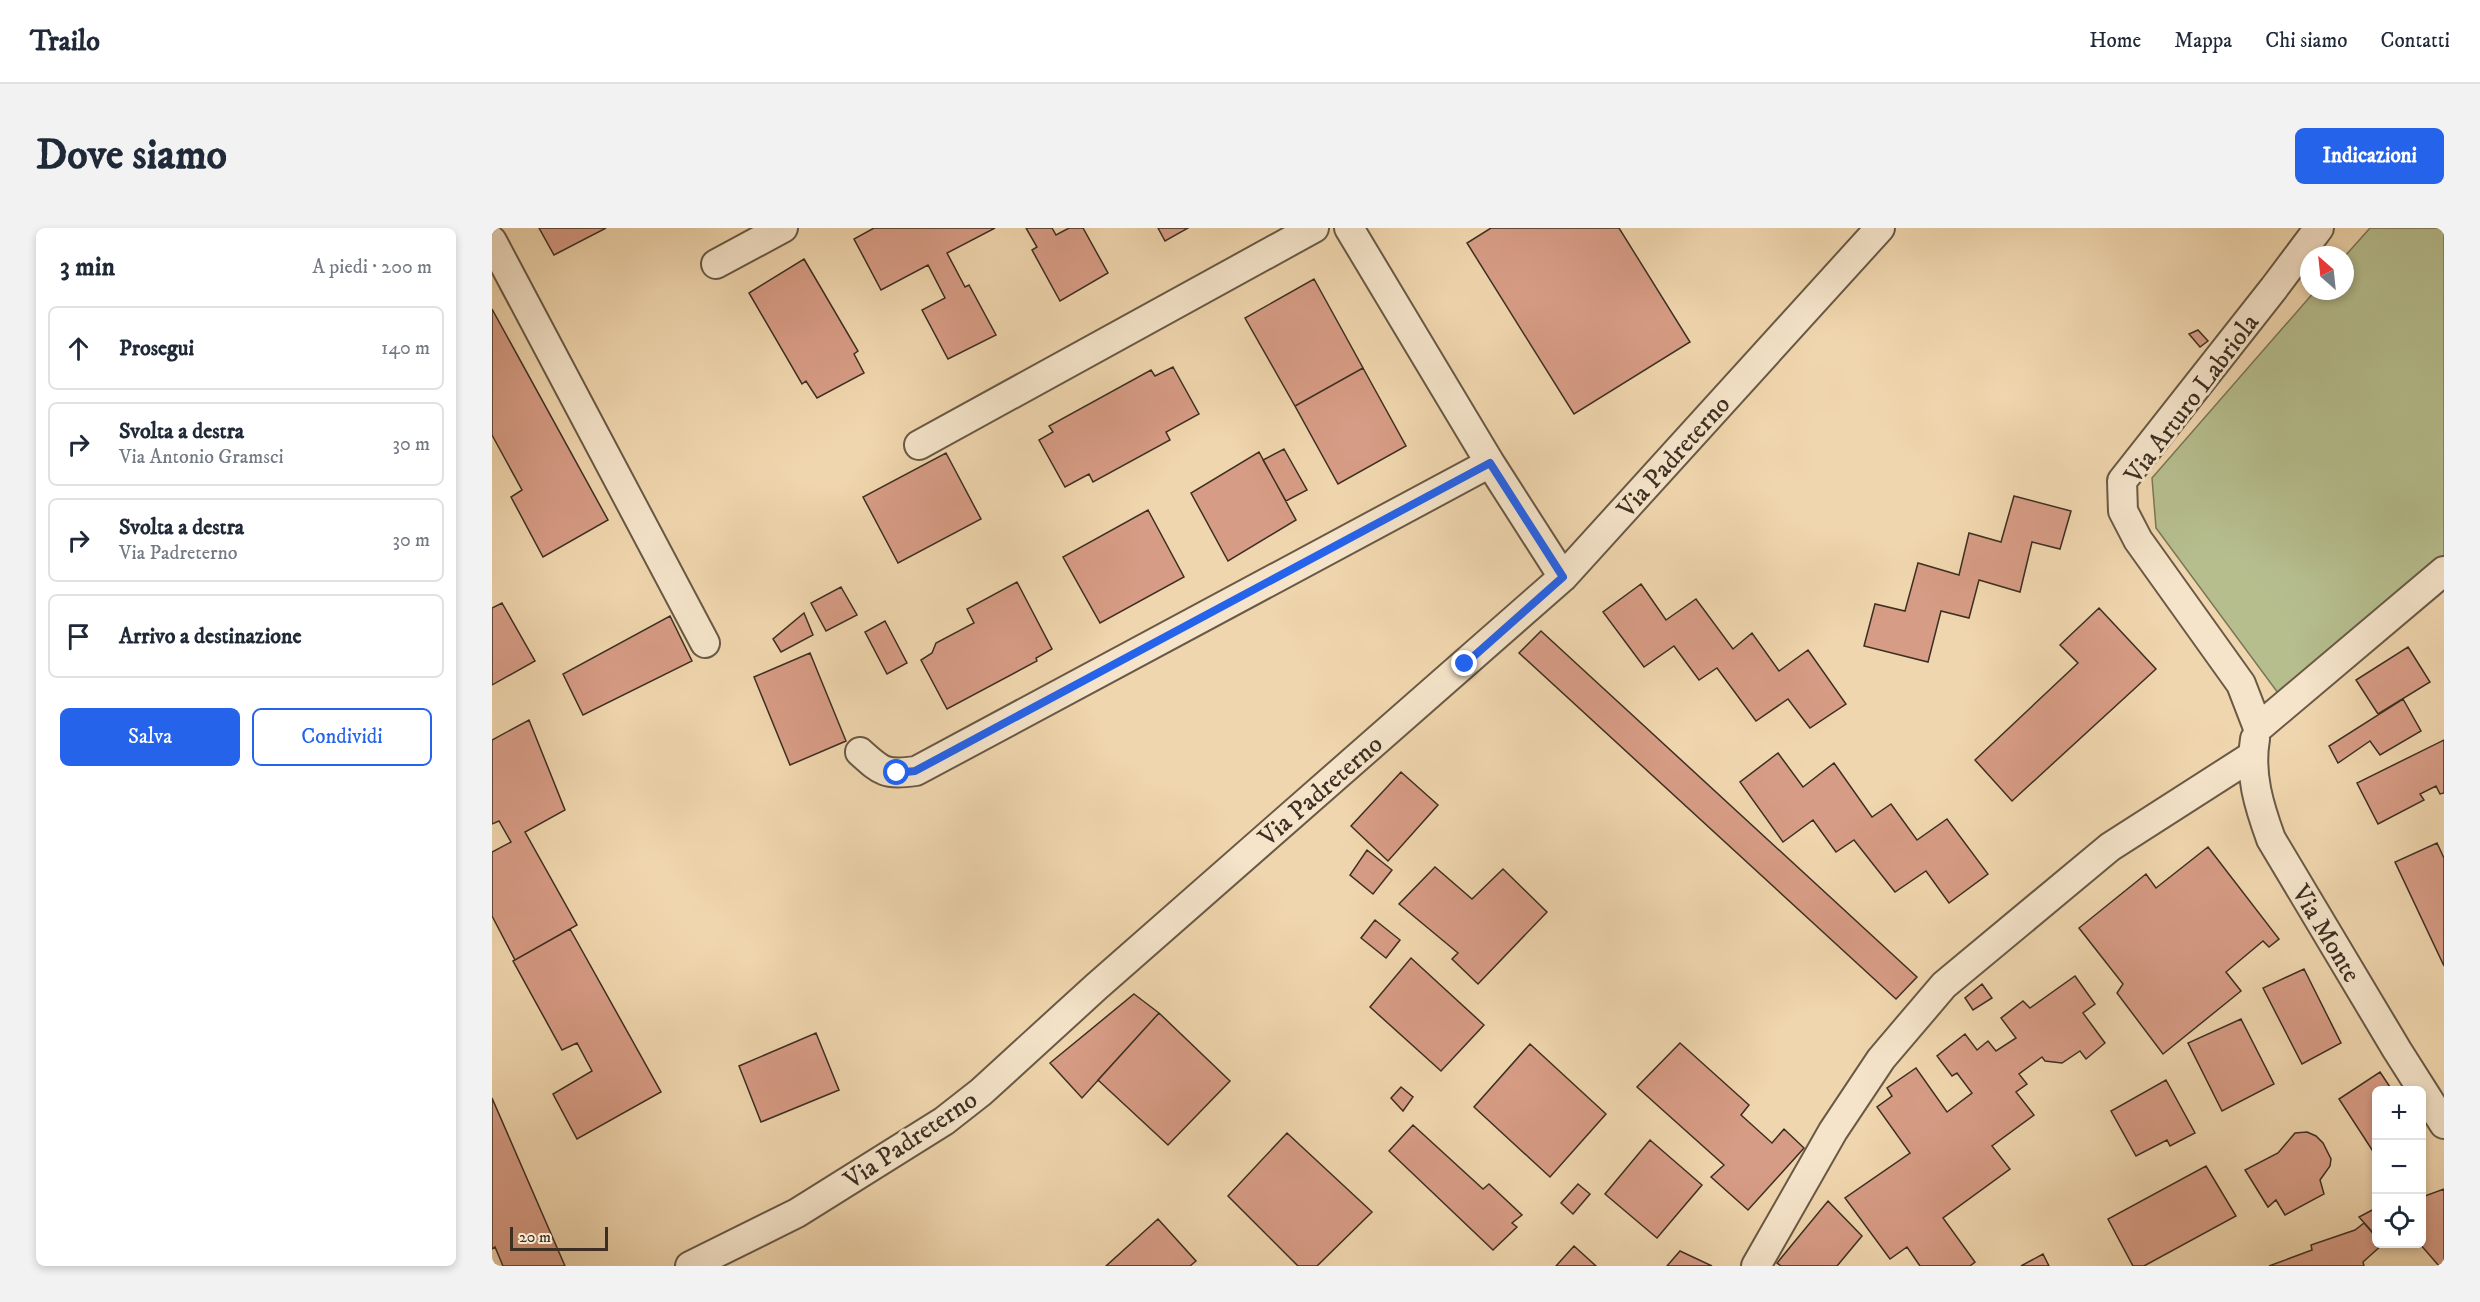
<!DOCTYPE html>
<html lang="it">
<meta charset="utf-8">
<style>
body{margin:0;font-family:"IM FELL DW Pica",serif;background:#f2f2f3;color:#1f2937}
.controls{position:absolute;right:18px;bottom:18px;display:grid;overflow:hidden;border-radius:9px;box-shadow:0 3px 9px #0003}
.controls button{width:54px;height:54px;display:grid;place-items:center;padding:0;border:0;border-bottom:2px solid #e0e1e3;background:#fff;color:#1f2937;font:30px sans-serif}
.compass{position:absolute;left:1808px;top:18px;width:54px;height:54px;border-radius:50%;background:#fff;box-shadow:0 3px 9px #0003;rotate:333deg}
.scale{position:absolute;left:18px;bottom:15px;width:98px;box-sizing:border-box;padding-left:6px;border:3px solid #3c2f22;border-top:0;font-size:16px;line-height:21px;white-space:nowrap;color:#3c2f22;-webkit-text-stroke:4px #f5e4ca;paint-order:stroke}
.stop{position:absolute;width:18px;height:18px;margin:-14px;border:4px solid #2563eb;border-radius:50%;background:#fff}
.stop.end{background:#2563eb;border-color:#fff;box-shadow:0 2px 6px #0008}
.list{margin:0;padding:0;list-style:none}
h2{display:flex;justify-content:space-between;align-items:center;height:78px;margin:0;padding:0 24px;font-size:26px}
h2 small{font-size:20px;font-weight:400;color:#747a83}
.list li{display:grid;grid-template-columns:39px 1fr auto;gap:18px;align-items:center;box-sizing:border-box;height:84px;margin:0 12px 12px;padding:0 12px;border:2px solid #e0e1e3;border-radius:9px}
.list b{display:block;font-size:22px;white-space:nowrap}
.list p{margin:0;font-size:20px;white-space:nowrap;color:#747a83}
.list em{font-size:20px;font-style:normal;color:#747a83}
.actions{display:flex;gap:12px;padding:18px 24px}
.actions a{flex:1;padding:14px 0;border:2px solid #2563eb;border-radius:9px;text-align:center;font-size:21px;color:#2563eb}
.actions .main{background:#2563eb;color:#fff}
.icon{flex:none;width:33px;height:33px;fill:none;stroke:currentColor;stroke-width:2;stroke-linecap:round;stroke-linejoin:round}
.map{position:relative;flex:none;width:1952px;height:1038px;overflow:hidden;border-radius:9px}
header{display:flex;align-items:center;gap:36px;box-sizing:border-box;height:84px;padding:0 30px;background:#fff;border-bottom:2px solid #e0e1e3}
header strong{font-size:28px}
nav{display:flex;gap:33px;margin-inline-start:auto;font-size:21px}
.intro{display:flex;align-items:center;justify-content:space-between;box-sizing:border-box;height:144px;padding:0 36px}
h1{margin:0;font-size:42px}
.button{padding:15px 27px;border-radius:9px;background:#2563eb;color:#fff;font-size:21px;font-weight:700}
main{display:flex;gap:36px;padding:0 36px}
aside{flex:1;background:#fff;border-radius:9px;box-shadow:0 3px 9px #0003}
.map>svg:first-child{display:block}
.green{fill:#b6be8e;stroke:#797658;stroke-width:1.5}
.building{fill:#d79c85;stroke:#3c2f22;stroke-width:1.5}
.lines{fill:none;stroke-linecap:round;stroke-linejoin:round}
.minor-casing{stroke:#695945;stroke-width:32}
.minor{stroke:#f5e4ca;stroke-width:28}
.route{stroke:#2563eb;stroke-width:8}
.labels{text-anchor:middle;stroke-width:6;stroke-linejoin:round;paint-order:stroke}
.street-label{font-size:26px;fill:#3c2f22;stroke:#f5e4ca}
</style>
<header>
<strong>Trailo</strong>
<nav><a>Home</a><a>Mappa</a><a>Chi siamo</a><a>Contatti</a></nav>
</header>
<div class="intro"><h1>Dove siamo</h1><a class="button">Indicazioni</a></div>
<main>
<aside>
<h2>3 min<small>A piedi · 200 m</small></h2>
<ul class="list">
<li><svg class="icon" aria-label="ahead" viewBox="0 0 24 24"><path d="M12 20V5M6 11l6-6 6 6"/></svg><div><b>Prosegui</b></div><em>140 m</em></li>
<li><svg class="icon" aria-label="right" viewBox="0 0 24 24"><path d="M7 20v-9h11M14 6l5 5-5 5"/></svg><div><b>Svolta a destra</b><p>Via Antonio Gramsci</p></div><em>30 m</em></li>
<li><svg class="icon" aria-label="right" viewBox="0 0 24 24"><path d="M7 20v-9h11M14 6l5 5-5 5"/></svg><div><b>Svolta a destra</b><p>Via Padreterno</p></div><em>30 m</em></li>
<li><svg class="icon" aria-label="arrive" viewBox="0 0 24 24"><path d="M6 21V4h12l-3 4 3 4H6"/></svg><div><b>Arrivo a destinazione</b></div></li>
</ul>
<div class="actions"><a class="main">Salva</a><a>Condividi</a></div>
</aside>
<div class="map">
<svg width="1952" height="1038" viewBox="0 0 1952 1038">
<rect width="100%" height="100%" fill="#f0d6ae"/>
<filter id="stains"><feTurbulence type="fractalNoise" baseFrequency=".00333" numOctaves="4"/><feColorMatrix values="0 0 0 0 .2 0 0 0 0 .09 0 0 0 0 .02 0 0 0 .5 -.17"/></filter>
<radialGradient id="worn" r=".72"><stop offset=".6" stop-color="#630" stop-opacity="0"/><stop offset="1" stop-color="#630" stop-opacity=".3"/></radialGradient>
<path class="green" d="M1878,0H1952V343L1786,465L1664,300L1660,250L1823,63H1853V28Z"/>
<path class="building" d="M47,0H114L62,27Z
M382,0H503L455,25L473,59L477,57L504,107L456,131L430,82L453,70L436,37L389,62L362,11Z
M534,0H560L564,7L577,0H591L616,45L568,73L540,22L545,19Z
M666,0H696L673,13Z
M999,0H1127L1198,114L1082,186L975,15Z
M312,31L366,123L362,126L372,145L325,170L314,153L310,156L257,65Z
M822,51L871,140L803,178L753,90Z
M0,81L116,292L51,329L19,269L30,262L0,207Z
M1706,102L1716,113L1708,119L1697,106Z
M681,139L707,186L674,204L678,212L601,254L597,246L573,259L547,212L561,204L557,198L659,142L663,148Z
M871,140L914,218L846,256L803,178Z
M792,221L815,262L794,273L771,232Z
M767,224L804,292L736,333L699,265Z
M454,225L489,291L406,335L371,269Z
M1522,268L1579,283L1568,321L1540,314L1528,364L1487,352L1477,390L1449,383L1436,434L1372,418L1383,376L1413,383L1426,335L1467,347L1477,305L1509,314Z
M656,282L692,349L608,395L571,329Z
M525,354L560,421L544,430L545,433L455,481L429,432L440,425L444,415L482,395L475,381Z
M1149,356L1174,392L1204,371L1241,421L1260,405L1287,443L1316,422L1354,476L1318,500L1296,471L1264,493L1225,440L1207,452L1182,418L1152,439L1111,384Z
M349,359L365,387L334,403L319,375Z
M10,375L43,433L0,457V380Z
M1607,380L1664,441L1520,573L1483,532L1586,435L1568,417Z
M312,385L321,407L289,424L281,411Z
M178,388L200,433L91,487L71,446Z
M393,393L415,435L395,446L373,404Z
M1049,403L1425,749L1404,771L1027,425Z
M1916,419L1938,454L1886,486L1864,452Z
M318,425L354,513L298,537L262,449Z
M1911,471L1929,503L1888,527L1878,513L1846,535L1837,518Z
M37,492L73,582L33,604L85,697L23,732L0,688V624L19,614L7,593L0,596V512Z
M1952,512V565L1948,566L1944,558L1928,566L1932,572L1886,596L1865,555Z
M1286,525L1311,559L1342,535L1380,589L1399,576L1425,612L1455,591L1496,646L1457,675L1434,643L1403,664L1362,612L1344,624L1321,592L1291,614L1248,554Z
M909,544L946,577L896,633L859,598Z
M1945,615L1952,630V738L1903,634Z
M1716,619L1787,711L1777,719L1771,713L1734,744L1749,763L1671,826L1625,765L1631,756L1587,700L1654,646L1664,660Z
M875,622L900,642L881,666L858,647Z
M943,639L980,671L1011,641L1055,684L986,756L960,731L966,725L907,676Z
M883,692L908,712L894,730L869,710Z
M78,701L169,864L85,911L61,866L100,843L85,815L70,822L21,733Z
M919,730L992,797L949,843L878,779Z
M1812,741L1849,815L1810,836L1771,760Z
M1583,748L1603,776L1591,785L1613,815L1594,831L1588,823L1570,835L1553,833L1550,829L1527,846L1535,856L1524,864L1542,887L1500,918L1518,941L1451,990L1483,1034L1478,1038H1428L1415,1019L1398,1031L1353,970L1418,925L1385,879L1400,868L1395,860L1424,840L1455,884L1480,865L1465,845L1460,848L1445,828L1473,806L1485,822L1496,813L1504,823L1524,810L1509,790L1531,773L1538,780Z
M1490,756L1500,770L1481,782L1473,770Z
M642,766L667,785L590,870L558,835Z
M667,785L738,853L676,917L606,852Z
M1749,791L1782,856L1730,883L1696,815Z
M324,805L347,862L269,894L247,838Z
M1188,815L1257,877L1249,887L1280,915L1292,901L1312,920L1256,982L1219,949L1232,937L1145,859Z
M1038,816L1114,886L1058,949L982,879Z
M1888,844L1900,862H1884V928L1847,871Z
M1674,852L1703,905L1678,918L1675,912L1644,928L1619,883Z
M909,859L921,869L911,883L899,870Z
M0,870L73,1038H11L3,1019L0,1021Z
M921,897L991,961L997,956L1030,987L1020,995L1025,999L1001,1022L897,923Z
M1815,904L1824,908L1831,915L1839,931L1838,938L1828,952L1832,966L1793,987L1784,972L1776,979L1753,942L1786,925L1803,905Z
M795,905L880,984L825,1038H806L736,968Z
M1158,912L1210,957L1165,1010L1113,966Z
M1714,938L1744,988L1652,1038H1641L1616,991Z
M1086,956L1098,966L1081,986L1069,975Z
M1952,961V1038H1947L1928,1016L1930,969Z
M1336,973L1370,1008L1345,1038H1289L1285,1035Z
M1884,980V1008L1867,989Z
M666,991L704,1033L698,1038H614Z
M1872,995L1884,1009V1016H1891L1871,1034L1872,1038H1777L1820,1022L1819,1017L1863,1002Z
M1082,1018L1104,1038H1064Z
M1188,1023L1220,1038H1175Z
M1551,1026L1557,1038H1529Z"/>
<g class="lines">
<defs>
<path id="minor" d="M857,0L998,235L1071,349
M0,13L213,415
M224,36L291,0
M427,217L822,0
M1766,500L1749,456L1646,312L1631,283L1630,253L1782,60L1827,0
M1766,500L1952,343
M1763,511C1757,546 1767,578 1779,611L1905,822L1952,896
M368,524C390,544 393,547 424,543L998,235
M198,1038L305,985L452,893L489,864L604,759L1071,349L1388,0
M1264,1038L1341,903L1389,831L1452,757L1618,619L1760,528"/>
</defs>
<use href="#minor" class="minor-casing"/>
<use href="#minor" class="minor"/>
</g>
<g class="lines">
<path class="route" d="M405,545L423,543L998,235L1071,349L973,436"/>
</g>
<g class="labels">
<g class="street-label">
<text transform="translate(1699 170) rotate(-53)" y="9">Via Arturo Labriola</text>
<text transform="translate(1181 228) rotate(-48)" y="9">Via Padreterno</text>
<text transform="translate(828 562) rotate(-41)" y="9">Via Padreterno</text>
<text transform="translate(1835 705) rotate(59)" y="9">Via Monte</text>
<text transform="translate(418 911) rotate(-34)" y="9">Via Padreterno</text>
</g>
</g>
<rect width="100%" height="100%" filter="url(#stains)"/>
<rect width="100%" height="100%" fill="url(#worn)"/>
</svg>
<div class="controls">
<button>+</button>
<button>−</button>
<button><svg class="icon" aria-label="locate" viewBox="0 0 24 24"><circle cx="12" cy="12" r="6"/><path d="M12 2v4M12 18v4M2 12h4M18 12h4"/></svg></button>
</div>
<svg class="compass" viewBox="-18 -18 36 36"><path d="M0-13l5 13h-10z" fill="#e53935"/><path d="M0 13l5-13h-10z" fill="#747a83"/></svg>
<div class="scale">20 m</div>
<div class="stop" style="left:405px;top:545px"></div>
<div class="stop end" style="left:973px;top:436px"></div>
</div>
</main>
